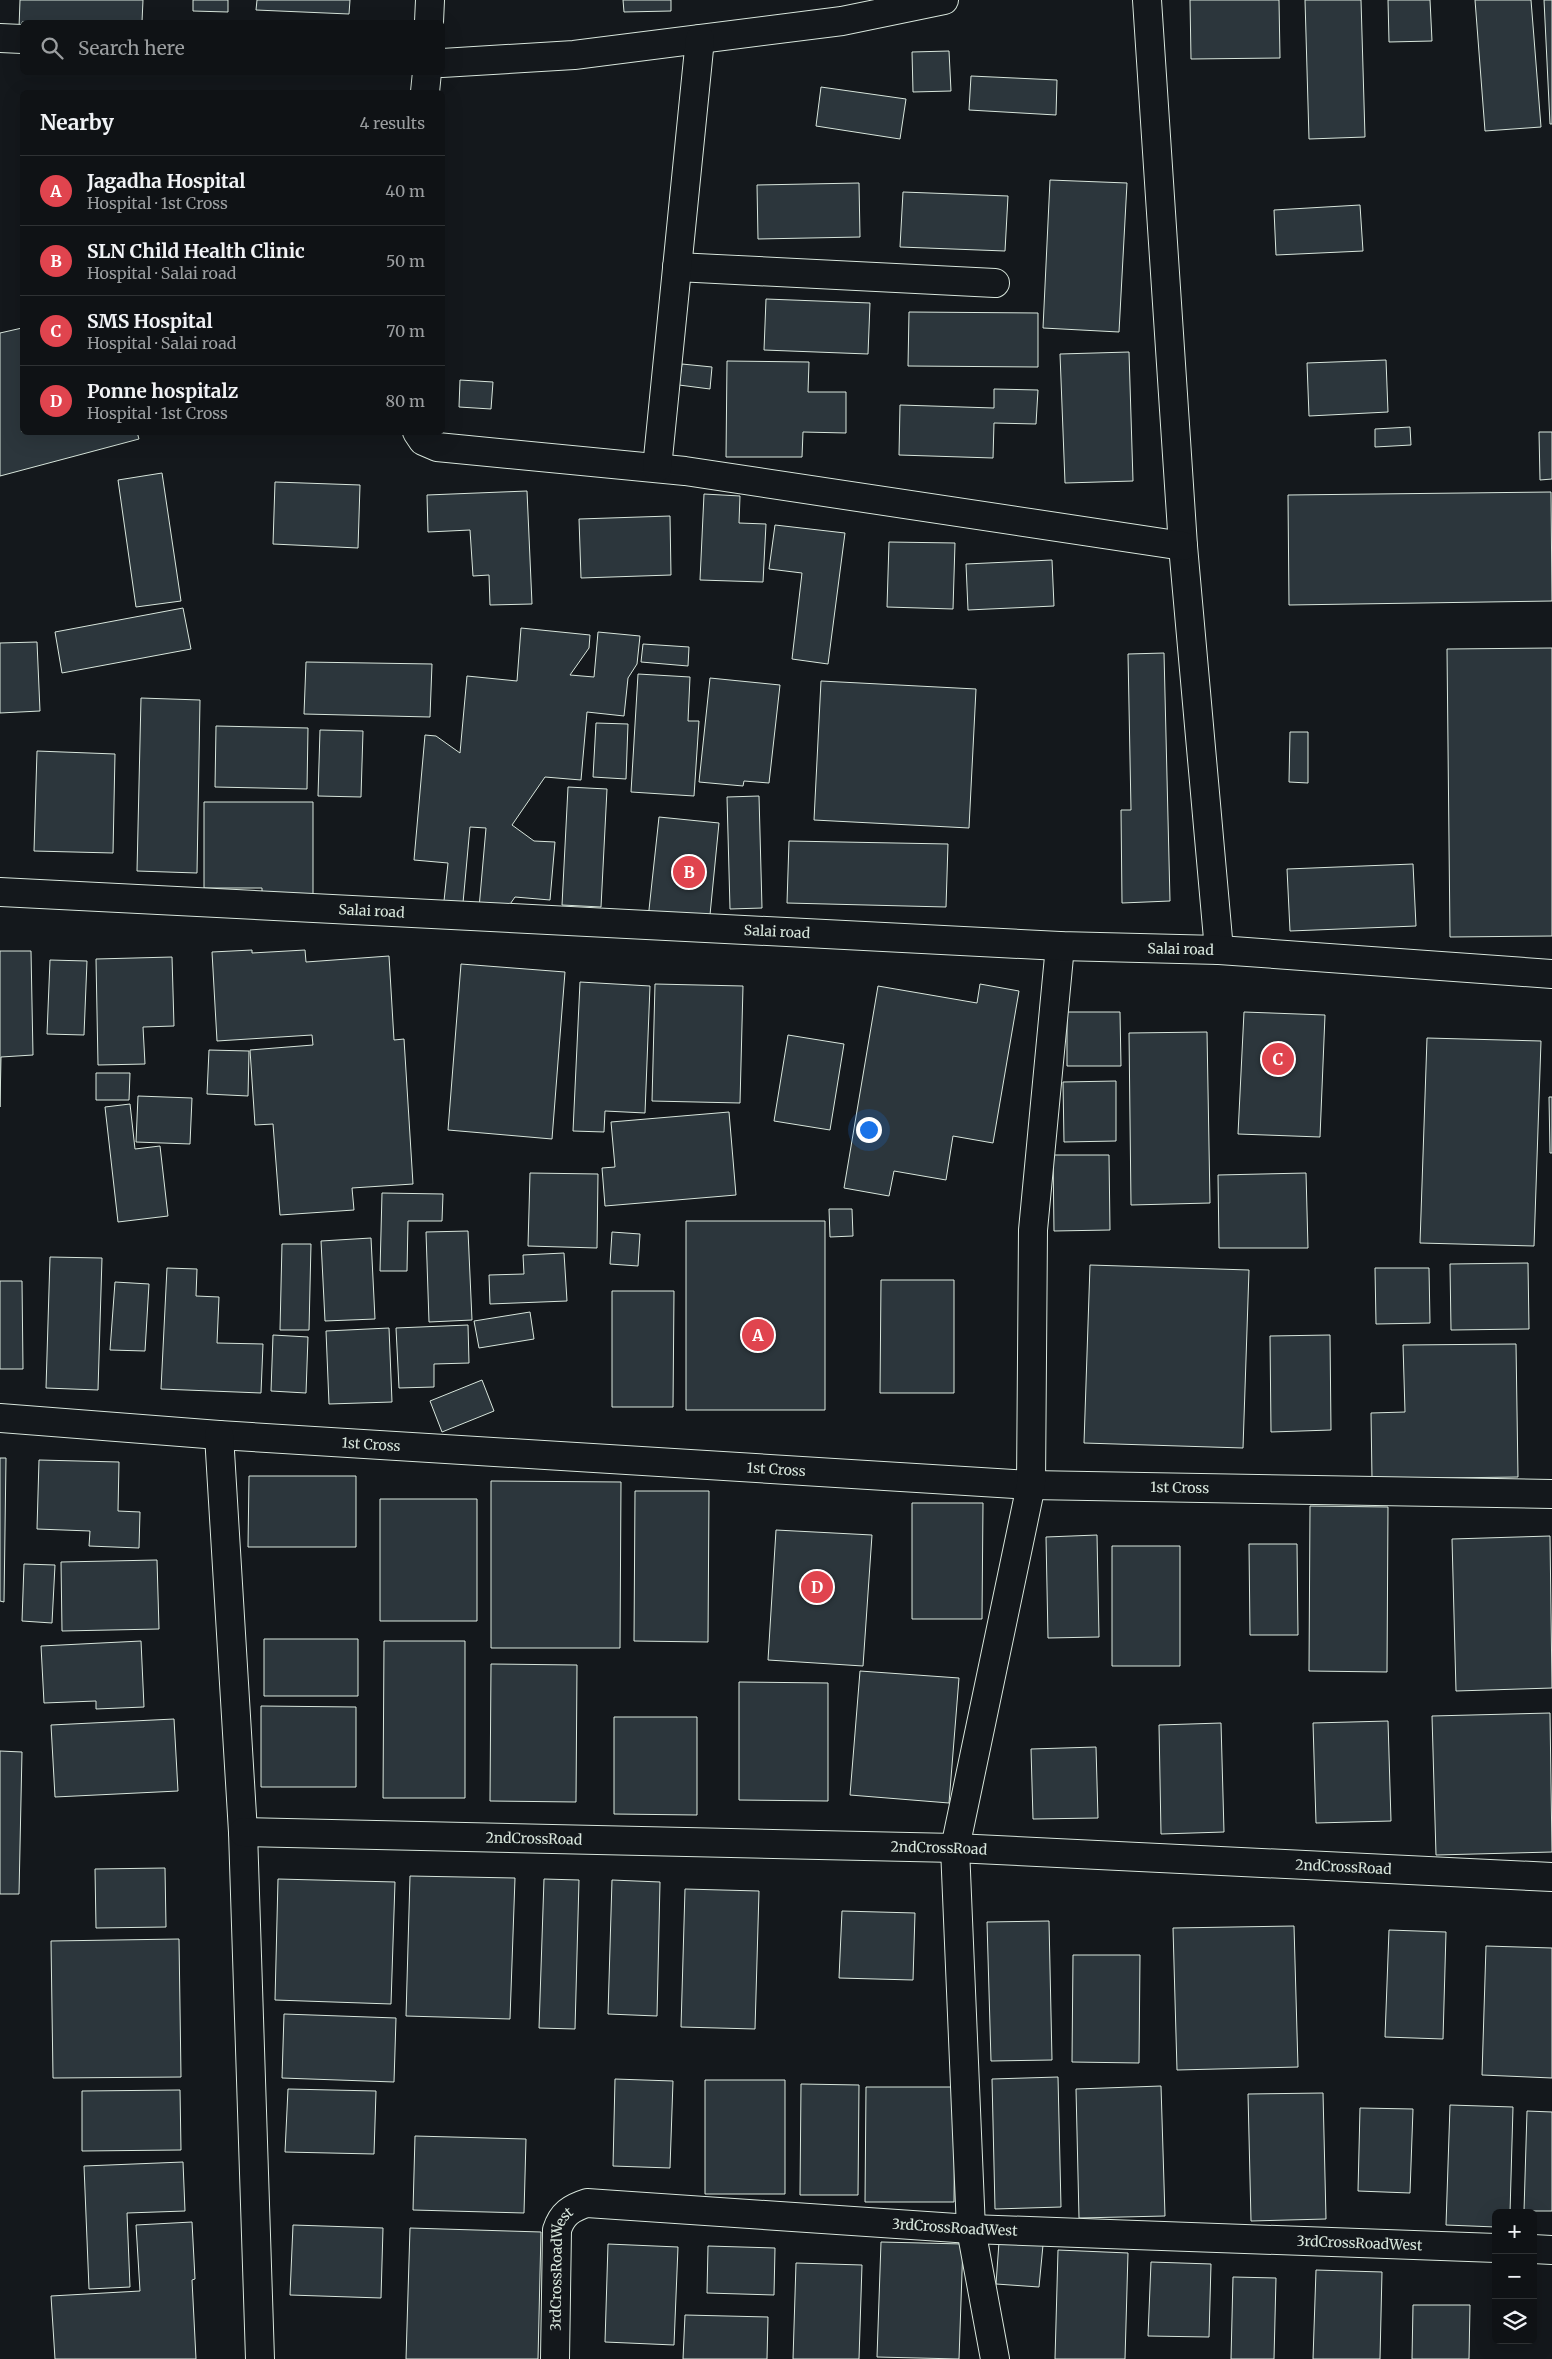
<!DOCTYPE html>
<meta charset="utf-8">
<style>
body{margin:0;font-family:Merriweather,serif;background:#181b1e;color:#f1f3f6}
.controls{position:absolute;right:15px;bottom:15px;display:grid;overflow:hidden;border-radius:8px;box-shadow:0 5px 20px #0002}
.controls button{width:45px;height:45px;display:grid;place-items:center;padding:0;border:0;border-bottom:1px solid #2f3234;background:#0f1215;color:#f1f3f6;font:25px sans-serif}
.you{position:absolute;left:868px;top:1129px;width:18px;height:18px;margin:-12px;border:4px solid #fff;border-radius:50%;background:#1a73e8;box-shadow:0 0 0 8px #1a73e833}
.badge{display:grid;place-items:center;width:32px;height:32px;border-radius:50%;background:#d93025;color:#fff;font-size:16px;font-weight:700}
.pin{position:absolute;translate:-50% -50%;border:2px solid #fff;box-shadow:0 1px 5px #0006}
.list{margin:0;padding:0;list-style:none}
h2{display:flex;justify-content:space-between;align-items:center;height:65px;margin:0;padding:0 20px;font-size:21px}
h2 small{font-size:16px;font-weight:400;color:#9b9ea0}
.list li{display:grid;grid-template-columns:32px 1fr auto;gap:15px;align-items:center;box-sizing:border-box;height:70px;padding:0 20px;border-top:1px solid #2f3234}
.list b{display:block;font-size:19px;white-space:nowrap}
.list p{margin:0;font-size:16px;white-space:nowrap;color:#9b9ea0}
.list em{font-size:16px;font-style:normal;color:#9b9ea0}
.icon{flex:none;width:28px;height:28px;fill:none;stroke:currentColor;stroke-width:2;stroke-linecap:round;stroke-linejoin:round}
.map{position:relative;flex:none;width:1552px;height:2359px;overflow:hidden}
.search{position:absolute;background:#0f1215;box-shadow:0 5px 20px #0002;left:20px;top:20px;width:425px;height:55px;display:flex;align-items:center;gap:12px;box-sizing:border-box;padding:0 18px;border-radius:8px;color:#9b9ea0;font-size:19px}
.panel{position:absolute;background:#0f1215;box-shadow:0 5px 20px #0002;left:20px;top:90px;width:425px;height:345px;border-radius:8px}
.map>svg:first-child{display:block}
.building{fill:#2c363c;stroke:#d8e6dc}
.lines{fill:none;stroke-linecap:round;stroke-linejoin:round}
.minor-casing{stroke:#d8e6dc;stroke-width:30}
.major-casing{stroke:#d8e6dc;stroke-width:30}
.minor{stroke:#14181c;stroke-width:28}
.major{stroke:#14181c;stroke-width:28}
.labels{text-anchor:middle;stroke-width:4;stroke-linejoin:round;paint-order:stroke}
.street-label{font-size:14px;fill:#d8e6dc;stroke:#14181c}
</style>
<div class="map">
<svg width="1552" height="2359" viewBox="0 0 1552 2359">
<rect width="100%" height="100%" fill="#14181c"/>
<path class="building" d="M20,0H143L142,22H22V28H19Z
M193,0H228V12L193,11Z
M257,0H350L349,14L256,10Z
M623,0H671V11L624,12Z
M1190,0H1279L1280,58L1191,59Z
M1305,0H1361L1365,137L1309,139Z
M1388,0H1430L1432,41L1389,42Z
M1475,0H1531L1541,127L1485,131Z
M1544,0H1552V124H1550Z
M949,51L951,91L913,92L912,52Z
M971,76L1057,80L1056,115L969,110Z
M821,87L906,99L900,139L816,126Z
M1050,180L1127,183L1119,332L1043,328Z
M859,183L860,237L758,239L757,185Z
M903,192L1008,196L1005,251L900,247Z
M1360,205L1363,251L1276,255L1274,210Z
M766,299L870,303L868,354L764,350Z
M909,312L1038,313V367L908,366Z
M22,328V432H137L139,439L0,476V333Z
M1129,352L1133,481L1065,483L1060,354Z
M1386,360L1388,412L1309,416L1307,363Z
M727,361L809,362L808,392H846V433L803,432L802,457H726Z
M682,364L712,367L710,389L679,385Z
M460,380L493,382L491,409L459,407Z
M994,389L1038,390L1036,424L994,423L993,458L899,455L900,405L994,408Z
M1410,427L1411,445L1375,447V429Z
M1539,432H1552V479L1540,480Z
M162,473L181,601L136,607L118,480Z
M275,482L360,485L358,548L273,544Z
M527,491L532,604L490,605L489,575L473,576L470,530L428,532L427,495Z
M1551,492L1552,601L1289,605L1288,495Z
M704,494L740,496L739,523L766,524L763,582L700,580Z
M670,516L671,575L581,578L579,519Z
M775,525L845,533L828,664L792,659L802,573L769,569Z
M889,542L955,543L953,609L887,607Z
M1052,560L1054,606L968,610L966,564Z
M183,608L191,649L62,673L55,632Z
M521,628L590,635L589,648L570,675L594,677L598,632L640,636L637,664L628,678L624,716L587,712L581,780L545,777L512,825L534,841L555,842L550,900L515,897L506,910L479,908L486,828L470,827L463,903L444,901L448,863L414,860L425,735L436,736L460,753L467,676L517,681Z
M37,642L40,711L0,713V643Z
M643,644L689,647L688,666L641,662Z
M1552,648V936L1450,937L1447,649Z
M1164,653L1170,901L1122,903L1121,810H1131L1128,654Z
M306,662L432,664L430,717L304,714Z
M638,674L690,677L688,721H699L694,796L631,792Z
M710,678L780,685L769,783L744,781L743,786L699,782Z
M821,681L976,689L969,828L814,820Z
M141,698L200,700L197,873L137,871Z
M596,723L628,724L626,779L593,777Z
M216,726L308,728L307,789L215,787Z
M320,730L363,731L361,797L318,796Z
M1290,732H1308V783L1289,782Z
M37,751L115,754L113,853L34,851Z
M568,787L607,789L601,907L562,905Z
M759,796L762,908L730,909L727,797Z
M204,802H313V896H262V888H204Z
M659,817L719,823L709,925L648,919Z
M789,841L948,844L946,907L787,903Z
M1413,864L1416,926L1290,931L1287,869Z
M252,950V953L305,950L306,962L389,956L394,1040L404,1039L413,1184L352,1188L354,1210L280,1215L273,1124L255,1125L250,1050L313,1045L312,1035L217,1041L212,952Z
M0,951H31L33,1055L1,1057L0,1107Z
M172,957L174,1026L143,1027L145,1064L98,1065L96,959Z
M50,960L87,961L84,1035L47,1034Z
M461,964L565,972L552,1139L448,1130Z
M580,982L650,986L645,1113L605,1111L604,1132L573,1131Z
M655,984L743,986L740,1103L652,1101Z
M980,984L1019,991L993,1143L953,1136L946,1180L894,1171L889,1196L844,1188L878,986L977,1003Z
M1067,1012H1120L1121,1066H1067Z
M1244,1012L1325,1015L1320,1137L1238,1134Z
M1207,1032L1210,1203L1131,1205L1129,1033Z
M788,1035L844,1044L830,1130L774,1121Z
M1427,1038L1541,1041L1534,1246L1420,1243Z
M209,1050L249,1051L248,1096L207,1094Z
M96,1073H130L129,1100H96Z
M1116,1081V1141L1064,1142L1063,1082Z
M138,1096L192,1098L190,1144L136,1142Z
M1549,1097H1552V1153H1550Z
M130,1104L135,1149L160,1146L168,1216L118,1222L105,1107Z
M729,1112L736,1195L605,1206L602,1168L615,1167L611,1122Z
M1053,1155H1109L1110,1230L1054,1231Z
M530,1173L598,1174L597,1248L528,1246Z
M1306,1173L1308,1248H1219L1218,1175Z
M382,1193L443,1194L442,1221H408L407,1271H380Z
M829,1209H852L853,1236L830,1237Z
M686,1221H825V1410H686Z
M468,1231L472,1320L429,1322L426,1232Z
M612,1232L640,1234L638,1266L610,1264Z
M371,1238L375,1319L325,1321L321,1241Z
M282,1244H311L309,1330H280Z
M564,1253L567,1301L490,1304L489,1275L524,1274L523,1255Z
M50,1257L102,1258L98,1390L46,1388Z
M1528,1263L1529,1329L1451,1330L1450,1264Z
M1090,1265L1249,1270L1243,1448L1084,1443Z
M167,1268L197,1269L196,1296L219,1297L217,1343L263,1344L261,1393L161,1389Z
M1375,1268H1429L1430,1323L1376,1324Z
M881,1280H954V1393H880Z
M0,1281H22L23,1369H0Z
M115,1282L149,1284L145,1351L110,1350Z
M612,1291H674L673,1407H612Z
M530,1312L534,1339L479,1348L474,1321Z
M468,1325L469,1363L434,1364V1387L399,1388L396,1328Z
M389,1328L392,1402L329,1404L326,1331Z
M273,1335L308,1337L306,1393L271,1391Z
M1330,1335L1331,1430L1271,1432L1270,1336Z
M1516,1344L1518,1477L1372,1479L1371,1413L1405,1412L1403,1345Z
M482,1380L494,1411L442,1432L430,1401Z
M0,1458H6L4,1602L0,1601Z
M39,1460L119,1462L118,1511L140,1512L139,1548L89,1546L90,1531L37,1529Z
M249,1476H356V1547H248Z
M491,1481L621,1482L620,1648H491Z
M635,1491H709L708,1642L634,1641Z
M380,1499H477V1621H380Z
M912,1503H983L982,1619H912Z
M1310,1506L1388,1507L1387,1672L1309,1671Z
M776,1530L872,1535L863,1666L768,1660Z
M1097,1535L1099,1637L1048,1638L1046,1537Z
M1550,1536L1552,1688L1456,1691L1452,1539Z
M1249,1544H1297L1298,1635H1250Z
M1112,1546H1180V1666H1112Z
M157,1560L159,1629L62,1631L61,1562Z
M24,1564L55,1565L52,1623L22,1621Z
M264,1639H358V1696H264Z
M141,1641L144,1707L96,1709V1701L44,1703L41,1646Z
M384,1641H465V1798H383Z
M491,1664L577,1665L576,1802L490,1801Z
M860,1671L959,1678L949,1803L850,1795Z
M739,1682L828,1683V1801L739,1800Z
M261,1706L356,1707V1787H261Z
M1550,1713L1552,1852L1436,1855L1432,1716Z
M614,1717H697V1815L614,1814Z
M174,1719L178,1791L55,1797L51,1725Z
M1388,1721L1391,1821L1316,1823L1313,1723Z
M1221,1723L1224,1832L1161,1834L1159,1725Z
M1096,1747L1098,1818L1033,1819L1031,1749Z
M0,1751L22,1752L19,1894H0Z
M165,1868L166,1927L96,1928L95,1869Z
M410,1876L515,1878L510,2019L406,2016Z
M278,1879L395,1882L391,2004L275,2000Z
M544,1879L579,1880L575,2029L539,2028Z
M612,1880L660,1882L657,2016L608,2014Z
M685,1889L759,1891L755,2029L681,2027Z
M842,1911L915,1913L913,1980L839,1978Z
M1049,1921L1052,2060L991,2061L987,1922Z
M1294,1926L1298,2067L1177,2070L1173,1928Z
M1389,1930L1446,1932L1443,2039L1385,2037Z
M179,1939L181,2077L53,2078L51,1941Z
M1486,1946L1552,1948V2078L1482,2075Z
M1073,1955H1140L1139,2063L1072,2062Z
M284,2014L396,2018L394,2082L282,2078Z
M1058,2077L1061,2207L995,2209L992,2079Z
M615,2079L673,2081L670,2168L613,2166Z
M705,2080H785V2194H705Z
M801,2084L859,2085L858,2195H800Z
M1161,2086L1165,2216L1079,2218L1076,2089Z
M866,2087H955L954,2202H865Z
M288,2089L376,2091L374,2154L285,2152Z
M180,2090L181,2150L82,2151V2091Z
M1323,2093L1326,2219L1251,2221L1248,2094Z
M1450,2105L1513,2107L1510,2213H1496V2227L1446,2225Z
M1360,2108L1413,2109L1410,2193L1358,2191Z
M1527,2111L1552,2112V2211H1524Z
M415,2136L526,2139L524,2213L413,2210Z
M183,2162L185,2211L127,2213L130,2287L89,2289L84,2166Z
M192,2222L195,2279L192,2280L196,2359H55L51,2296L140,2291L136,2225Z
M293,2225L383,2228L381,2298L290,2295Z
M410,2228L541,2232L538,2359H406Z
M881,2242L963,2244L959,2359L877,2357Z
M999,2242L1043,2245L1039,2287L996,2284Z
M608,2244L678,2247L674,2345L605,2342Z
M708,2246L775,2248L774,2295L707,2293Z
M1058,2250L1128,2253L1125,2359H1055Z
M1151,2262L1211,2264L1209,2337L1148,2336Z
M796,2263L862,2265L859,2359H793Z
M1316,2270L1382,2272L1380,2359H1313Z
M1233,2277L1276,2278L1274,2359H1231Z
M1413,2305H1470L1469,2359H1412Z
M685,2315L768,2317L767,2359H683Z"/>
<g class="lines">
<defs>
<g id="minor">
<path d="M1147,0L1183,546L1219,950"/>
<path d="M429,22L430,0"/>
<path d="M0,38L22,39"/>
<path d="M442,63L574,55L842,21L944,0"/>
<path d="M425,92L427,72"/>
<path d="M677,267L995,283"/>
<path d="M417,432L423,441L437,447L685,471L1183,546"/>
<path d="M657,468L700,39"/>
<path id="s1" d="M0,1418L219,1435L1031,1485L1552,1494"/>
<path d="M219,1435L243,1832L260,2359"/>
<path id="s2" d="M243,1832L955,1848L1552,1877"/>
<path d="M1533,2249L1552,2250"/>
<path id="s3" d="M555,2359L557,2230C562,2214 571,2208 587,2203L971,2229L1496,2248"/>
<path d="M995,2359L971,2229L955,1848L1031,1485L1033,1230L1060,946"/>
</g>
<g id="major">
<path id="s4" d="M0,892L1060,946L1219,950L1552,974"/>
</g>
</defs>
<use href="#minor" class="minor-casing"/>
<use href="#major" class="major-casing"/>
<use href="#minor" class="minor"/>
<use href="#major" class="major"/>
</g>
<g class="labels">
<g class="street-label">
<text dy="5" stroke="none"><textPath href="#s4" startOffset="372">Salai road</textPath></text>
<text dy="5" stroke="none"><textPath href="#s4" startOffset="778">Salai road</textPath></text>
<text dy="5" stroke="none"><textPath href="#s4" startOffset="1182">Salai road</textPath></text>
<text dy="5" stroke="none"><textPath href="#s1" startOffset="372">1st Cross</textPath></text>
<text dy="5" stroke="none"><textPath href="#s1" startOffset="778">1st Cross</textPath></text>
<text dy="5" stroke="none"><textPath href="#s1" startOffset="1182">1st Cross</textPath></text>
<text dy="5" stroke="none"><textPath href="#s2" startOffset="291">2ndCrossRoad</textPath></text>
<text dy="5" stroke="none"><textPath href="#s2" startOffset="696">2ndCrossRoad</textPath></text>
<text dy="5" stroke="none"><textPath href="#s2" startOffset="1101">2ndCrossRoad</textPath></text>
<text dy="5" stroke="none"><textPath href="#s3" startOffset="540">3rdCrossRoadWest</textPath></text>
<text dy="5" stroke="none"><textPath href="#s3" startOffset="945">3rdCrossRoadWest</textPath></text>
<text dy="5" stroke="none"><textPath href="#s3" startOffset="91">3rdCrossRoadWest</textPath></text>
</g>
</g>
</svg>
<div class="controls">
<button>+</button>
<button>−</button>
<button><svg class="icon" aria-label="layers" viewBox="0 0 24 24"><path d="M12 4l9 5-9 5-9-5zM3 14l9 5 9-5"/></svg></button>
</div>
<div class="you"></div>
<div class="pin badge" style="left:758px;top:1335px;background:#e0444e">A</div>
<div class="pin badge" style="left:689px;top:872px;background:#e0444e">B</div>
<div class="pin badge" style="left:1278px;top:1059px;background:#e0444e">C</div>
<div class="pin badge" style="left:817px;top:1587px;background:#e0444e">D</div>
<div class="search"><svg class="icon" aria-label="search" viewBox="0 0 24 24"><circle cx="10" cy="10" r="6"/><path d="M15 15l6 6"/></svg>Search here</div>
<section class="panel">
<h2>Nearby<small>4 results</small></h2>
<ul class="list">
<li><span class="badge" style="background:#e0444e">A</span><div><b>Jagadha Hospital</b><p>Hospital · 1st Cross</p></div><em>40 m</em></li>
<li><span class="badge" style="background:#e0444e">B</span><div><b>SLN Child Health Clinic</b><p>Hospital · Salai road</p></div><em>50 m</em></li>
<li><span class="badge" style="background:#e0444e">C</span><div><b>SMS Hospital</b><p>Hospital · Salai road</p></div><em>70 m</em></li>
<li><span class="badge" style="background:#e0444e">D</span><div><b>Ponne hospitalz</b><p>Hospital · 1st Cross</p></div><em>80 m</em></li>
</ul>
</section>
</div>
